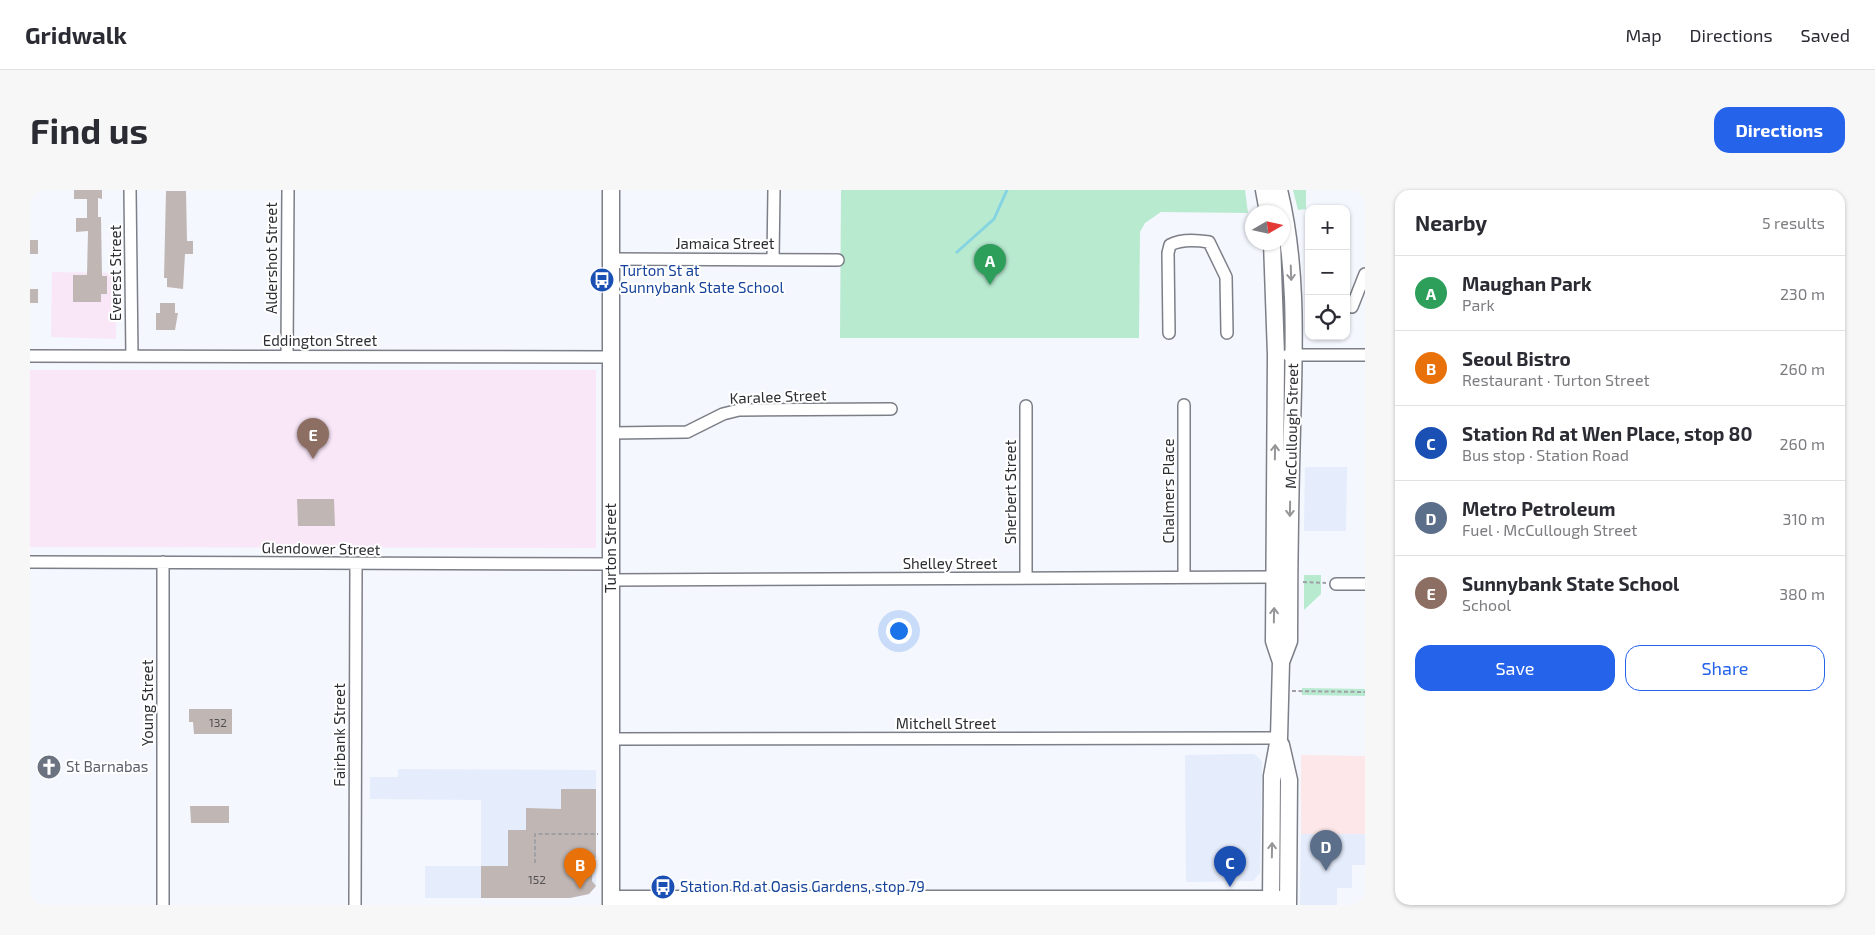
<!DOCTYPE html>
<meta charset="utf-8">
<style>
body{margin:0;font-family:"Exo 2",sans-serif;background:#f7f7f7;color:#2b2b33}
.controls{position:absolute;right:15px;top:15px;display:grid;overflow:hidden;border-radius:10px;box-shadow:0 1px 4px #0004}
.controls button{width:45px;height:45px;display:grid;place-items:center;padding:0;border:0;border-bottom:1px solid #e1e1e2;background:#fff;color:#2b2b33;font:25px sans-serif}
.compass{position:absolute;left:1215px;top:15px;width:45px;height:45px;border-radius:50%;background:#fff;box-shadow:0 1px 4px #0004;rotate:81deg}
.you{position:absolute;left:868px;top:440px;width:18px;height:18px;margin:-12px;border:4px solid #fff;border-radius:50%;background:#1a73e8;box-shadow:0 0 0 8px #1a73e833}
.badge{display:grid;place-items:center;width:32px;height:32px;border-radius:50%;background:#2563eb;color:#fff;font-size:16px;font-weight:700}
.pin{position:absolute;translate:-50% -41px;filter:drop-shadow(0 1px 2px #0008)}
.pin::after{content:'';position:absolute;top:26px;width:18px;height:15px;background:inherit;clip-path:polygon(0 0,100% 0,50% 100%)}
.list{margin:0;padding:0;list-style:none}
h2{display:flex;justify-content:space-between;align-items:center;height:65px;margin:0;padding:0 20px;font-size:21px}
h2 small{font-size:16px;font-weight:400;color:#7c7c81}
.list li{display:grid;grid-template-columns:32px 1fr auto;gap:15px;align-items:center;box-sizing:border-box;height:75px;padding:0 20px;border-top:1px solid #e1e1e2}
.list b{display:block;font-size:19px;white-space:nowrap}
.list p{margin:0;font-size:16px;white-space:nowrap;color:#7c7c81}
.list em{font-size:16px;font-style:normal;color:#7c7c81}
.actions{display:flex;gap:10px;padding:15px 20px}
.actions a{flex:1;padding:11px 0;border:1px solid #2563eb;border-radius:15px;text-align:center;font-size:18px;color:#2563eb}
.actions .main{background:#2563eb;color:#fff}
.icon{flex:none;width:28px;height:28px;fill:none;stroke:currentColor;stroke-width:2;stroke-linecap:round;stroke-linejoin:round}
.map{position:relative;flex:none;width:1335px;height:715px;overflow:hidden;border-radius:15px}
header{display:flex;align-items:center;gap:30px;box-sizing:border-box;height:70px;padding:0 25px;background:#fff;border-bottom:1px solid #e1e1e2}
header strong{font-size:24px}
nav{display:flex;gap:28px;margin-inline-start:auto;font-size:18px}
.intro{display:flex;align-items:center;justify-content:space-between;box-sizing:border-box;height:120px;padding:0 30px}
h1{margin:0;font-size:35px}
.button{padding:12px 22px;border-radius:15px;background:#2563eb;color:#fff;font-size:18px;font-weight:700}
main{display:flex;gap:30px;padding:0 30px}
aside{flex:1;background:#fff;border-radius:15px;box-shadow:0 1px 4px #0004}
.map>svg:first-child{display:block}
.built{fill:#e5ecfc}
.industrial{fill:#fde7e8}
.education{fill:#f9e7f8}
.green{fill:#b8ead0}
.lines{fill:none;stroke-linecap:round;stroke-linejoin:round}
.stream{stroke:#85d4e2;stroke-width:3}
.building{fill:#c0b6b3}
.street-casing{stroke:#7c7f87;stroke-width:14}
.secondary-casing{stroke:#7c7f87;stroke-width:19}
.path{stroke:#9ea0a6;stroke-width:2;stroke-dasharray:4 2.5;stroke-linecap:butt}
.street{stroke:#fff;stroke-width:11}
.secondary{stroke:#fff;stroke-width:16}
.oneway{stroke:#969698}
.labels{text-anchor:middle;stroke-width:4;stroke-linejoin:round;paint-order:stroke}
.number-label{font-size:12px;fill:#525052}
.street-label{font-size:15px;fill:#2d2e32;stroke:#fff}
.transit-label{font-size:15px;fill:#164399;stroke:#fff;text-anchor:start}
.worship-label{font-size:15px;fill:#5b616d;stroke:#fff;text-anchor:start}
</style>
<header>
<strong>Gridwalk</strong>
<nav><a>Map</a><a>Directions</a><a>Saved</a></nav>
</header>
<div class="intro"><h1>Find us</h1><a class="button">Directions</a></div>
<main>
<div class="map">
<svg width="1335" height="715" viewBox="0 0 1335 715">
<rect width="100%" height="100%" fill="#f4f7fe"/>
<path class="built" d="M1275,277H1317L1316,341H1274Z
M1224,564L1232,571L1230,683L1223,691L1156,692L1155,565Z
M368,579L566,580V696L559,704L540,708H395V676H451V610L340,609V587H368Z
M1271,644H1335V675H1322V698H1307V715H1270Z"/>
<path class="industrial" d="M1271,565L1335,566V644H1271Z"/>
<path class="education" d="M22,82L87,83L86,149L21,147Z
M0,180H566V358L0,357Z"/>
<path class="green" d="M811,0H1215L1218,23L1131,22L1115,33L1110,42L1109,148H810Z
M1263,0H1276V19L1268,20Z
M1274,385H1291V404L1274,420Z
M1272,498L1335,499V506L1272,505Z"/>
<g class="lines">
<path class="stream" d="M927,62L964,29L977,0"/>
</g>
<path class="building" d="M44,0H72V9L68,8V27H71L72,86H77V104H71V112H43V85H57L58,41L46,42V28H57V9H44Z
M136,1H156L157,51H163V64H155L153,99L137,97V88H134Z
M0,50H8V64H0Z
M0,99H8V113H0Z
M130,113H145V123H148L145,140H126V123H130Z
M267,309H304L305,336H268Z
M159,519H202V544H164L163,532H159Z
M531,599H566V668H563L562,691L566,696L559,704L540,708H451V676H478V640H496V618L531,619Z
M160,616H199V633H161Z"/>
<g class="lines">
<defs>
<path id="street" d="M100,0L102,166
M581,69L808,70
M743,69L744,0
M1322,117L1335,84
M1139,143L1138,63L1140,55C1151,49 1166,50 1179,52L1196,87L1197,143
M1258,165H1335
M0,166L581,167
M257,166L258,0
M1154,215V387
M581,243L657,242L693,224L709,220L861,219
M0,372L581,374
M996,388V216
M581,390L1252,387
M1306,394H1335
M582,549L1249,548
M133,715V372
M325,715L326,375"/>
<path id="secondary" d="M581,0V715
M1234,0L1238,22
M1242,52L1246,165L1244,451L1251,472
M1251,555L1259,590L1258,715
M581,709H1258
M1241,715L1242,586L1249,548L1251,472L1259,451C1259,380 1260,309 1262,238C1264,159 1268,77 1249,0"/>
</defs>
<use href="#street" class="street-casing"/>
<use href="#secondary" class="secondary-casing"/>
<path class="path" d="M1273,392L1296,393
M1262,501L1335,502
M505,673V644H568"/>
<use href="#street" class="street"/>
<use href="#secondary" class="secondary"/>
</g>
<defs><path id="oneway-shaft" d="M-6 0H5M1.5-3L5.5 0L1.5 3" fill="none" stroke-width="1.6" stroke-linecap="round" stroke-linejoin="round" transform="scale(1.25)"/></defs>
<g class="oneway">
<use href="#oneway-shaft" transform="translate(1261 83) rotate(88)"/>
<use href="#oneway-shaft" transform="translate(1245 262) rotate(-89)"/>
<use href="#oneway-shaft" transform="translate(1260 319) rotate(91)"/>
<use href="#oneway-shaft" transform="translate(1244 425) rotate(-89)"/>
<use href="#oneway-shaft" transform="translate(1242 660) rotate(-89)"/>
</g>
<defs>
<symbol id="bus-disc" viewBox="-11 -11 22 22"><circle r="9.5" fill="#1a4fb4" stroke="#fff"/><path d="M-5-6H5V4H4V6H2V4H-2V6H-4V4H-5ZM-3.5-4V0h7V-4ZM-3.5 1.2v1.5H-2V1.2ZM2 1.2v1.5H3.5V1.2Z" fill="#fff"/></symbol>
<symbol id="church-disc" viewBox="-11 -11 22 22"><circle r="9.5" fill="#6b7280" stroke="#fff"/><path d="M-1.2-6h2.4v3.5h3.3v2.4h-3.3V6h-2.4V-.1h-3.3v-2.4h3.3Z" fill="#fff"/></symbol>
</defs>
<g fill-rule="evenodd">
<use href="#bus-disc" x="558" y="76" width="28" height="28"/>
<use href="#church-disc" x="5" y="563" width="28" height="28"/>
<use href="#bus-disc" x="619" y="683" width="28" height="28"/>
</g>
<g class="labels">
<g class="number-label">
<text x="188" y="537">132</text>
<text x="507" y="694">152</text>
</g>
<g class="street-label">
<text x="695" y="59">Jamaica Street</text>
<text transform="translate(242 68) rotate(-90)" y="5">Aldershot Street</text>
<text transform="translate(86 83) rotate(-90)" y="5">Everest Street</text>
<text x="290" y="156">Eddington Street</text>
<text transform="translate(748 207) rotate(-2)" y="5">Karalee Street</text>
<text transform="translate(1262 236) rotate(-89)" y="5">McCullough Street</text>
<text transform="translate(1139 301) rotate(-90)" y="5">Chalmers Place</text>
<text transform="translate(981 302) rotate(-90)" y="5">Sherbert Street</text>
<text transform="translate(581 358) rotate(-90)" y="5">Turton Street</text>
<text transform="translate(291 359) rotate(1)" y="5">Glendower Street</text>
<text x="920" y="379">Shelley Street</text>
<text transform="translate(118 513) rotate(-90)" y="5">Young Street</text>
<text x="916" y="539">Mitchell Street</text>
<text transform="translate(310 545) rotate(-90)" y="5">Fairbank Street</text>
</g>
<g class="transit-label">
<text x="590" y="86">Turton St at<tspan x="590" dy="17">Sunnybank State School</tspan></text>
<text x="650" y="702">Station Rd at Oasis Gardens, stop 79</text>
</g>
<g class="worship-label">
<text x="36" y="582">St Barnabas</text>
</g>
</g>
</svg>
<div class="controls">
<button>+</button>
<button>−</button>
<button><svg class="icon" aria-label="locate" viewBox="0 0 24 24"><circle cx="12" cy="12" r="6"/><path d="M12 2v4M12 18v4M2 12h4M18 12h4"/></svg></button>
</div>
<svg class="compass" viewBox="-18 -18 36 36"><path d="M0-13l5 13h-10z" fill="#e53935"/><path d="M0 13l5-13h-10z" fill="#7c7c81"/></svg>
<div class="you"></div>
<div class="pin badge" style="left:960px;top:95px;background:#2e9e5b">A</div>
<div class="pin badge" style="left:550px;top:699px;background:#e8710a">B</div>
<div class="pin badge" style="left:1200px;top:697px;background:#1a4fb4">C</div>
<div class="pin badge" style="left:1296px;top:681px;background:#5c6f8a">D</div>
<div class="pin badge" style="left:283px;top:269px;background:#8d6e63">E</div>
</div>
<aside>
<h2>Nearby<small>5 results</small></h2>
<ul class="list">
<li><span class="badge" style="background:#2e9e5b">A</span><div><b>Maughan Park</b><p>Park</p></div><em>230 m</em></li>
<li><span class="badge" style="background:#e8710a">B</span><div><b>Seoul Bistro</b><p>Restaurant · Turton Street</p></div><em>260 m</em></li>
<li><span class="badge" style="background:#1a4fb4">C</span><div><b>Station Rd at Wen Place, stop 80</b><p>Bus stop · Station Road</p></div><em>260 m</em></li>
<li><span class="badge" style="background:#5c6f8a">D</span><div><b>Metro Petroleum</b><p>Fuel · McCullough Street</p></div><em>310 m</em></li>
<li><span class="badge" style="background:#8d6e63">E</span><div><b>Sunnybank State School</b><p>School</p></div><em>380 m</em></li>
</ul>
<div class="actions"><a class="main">Save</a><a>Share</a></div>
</aside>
</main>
